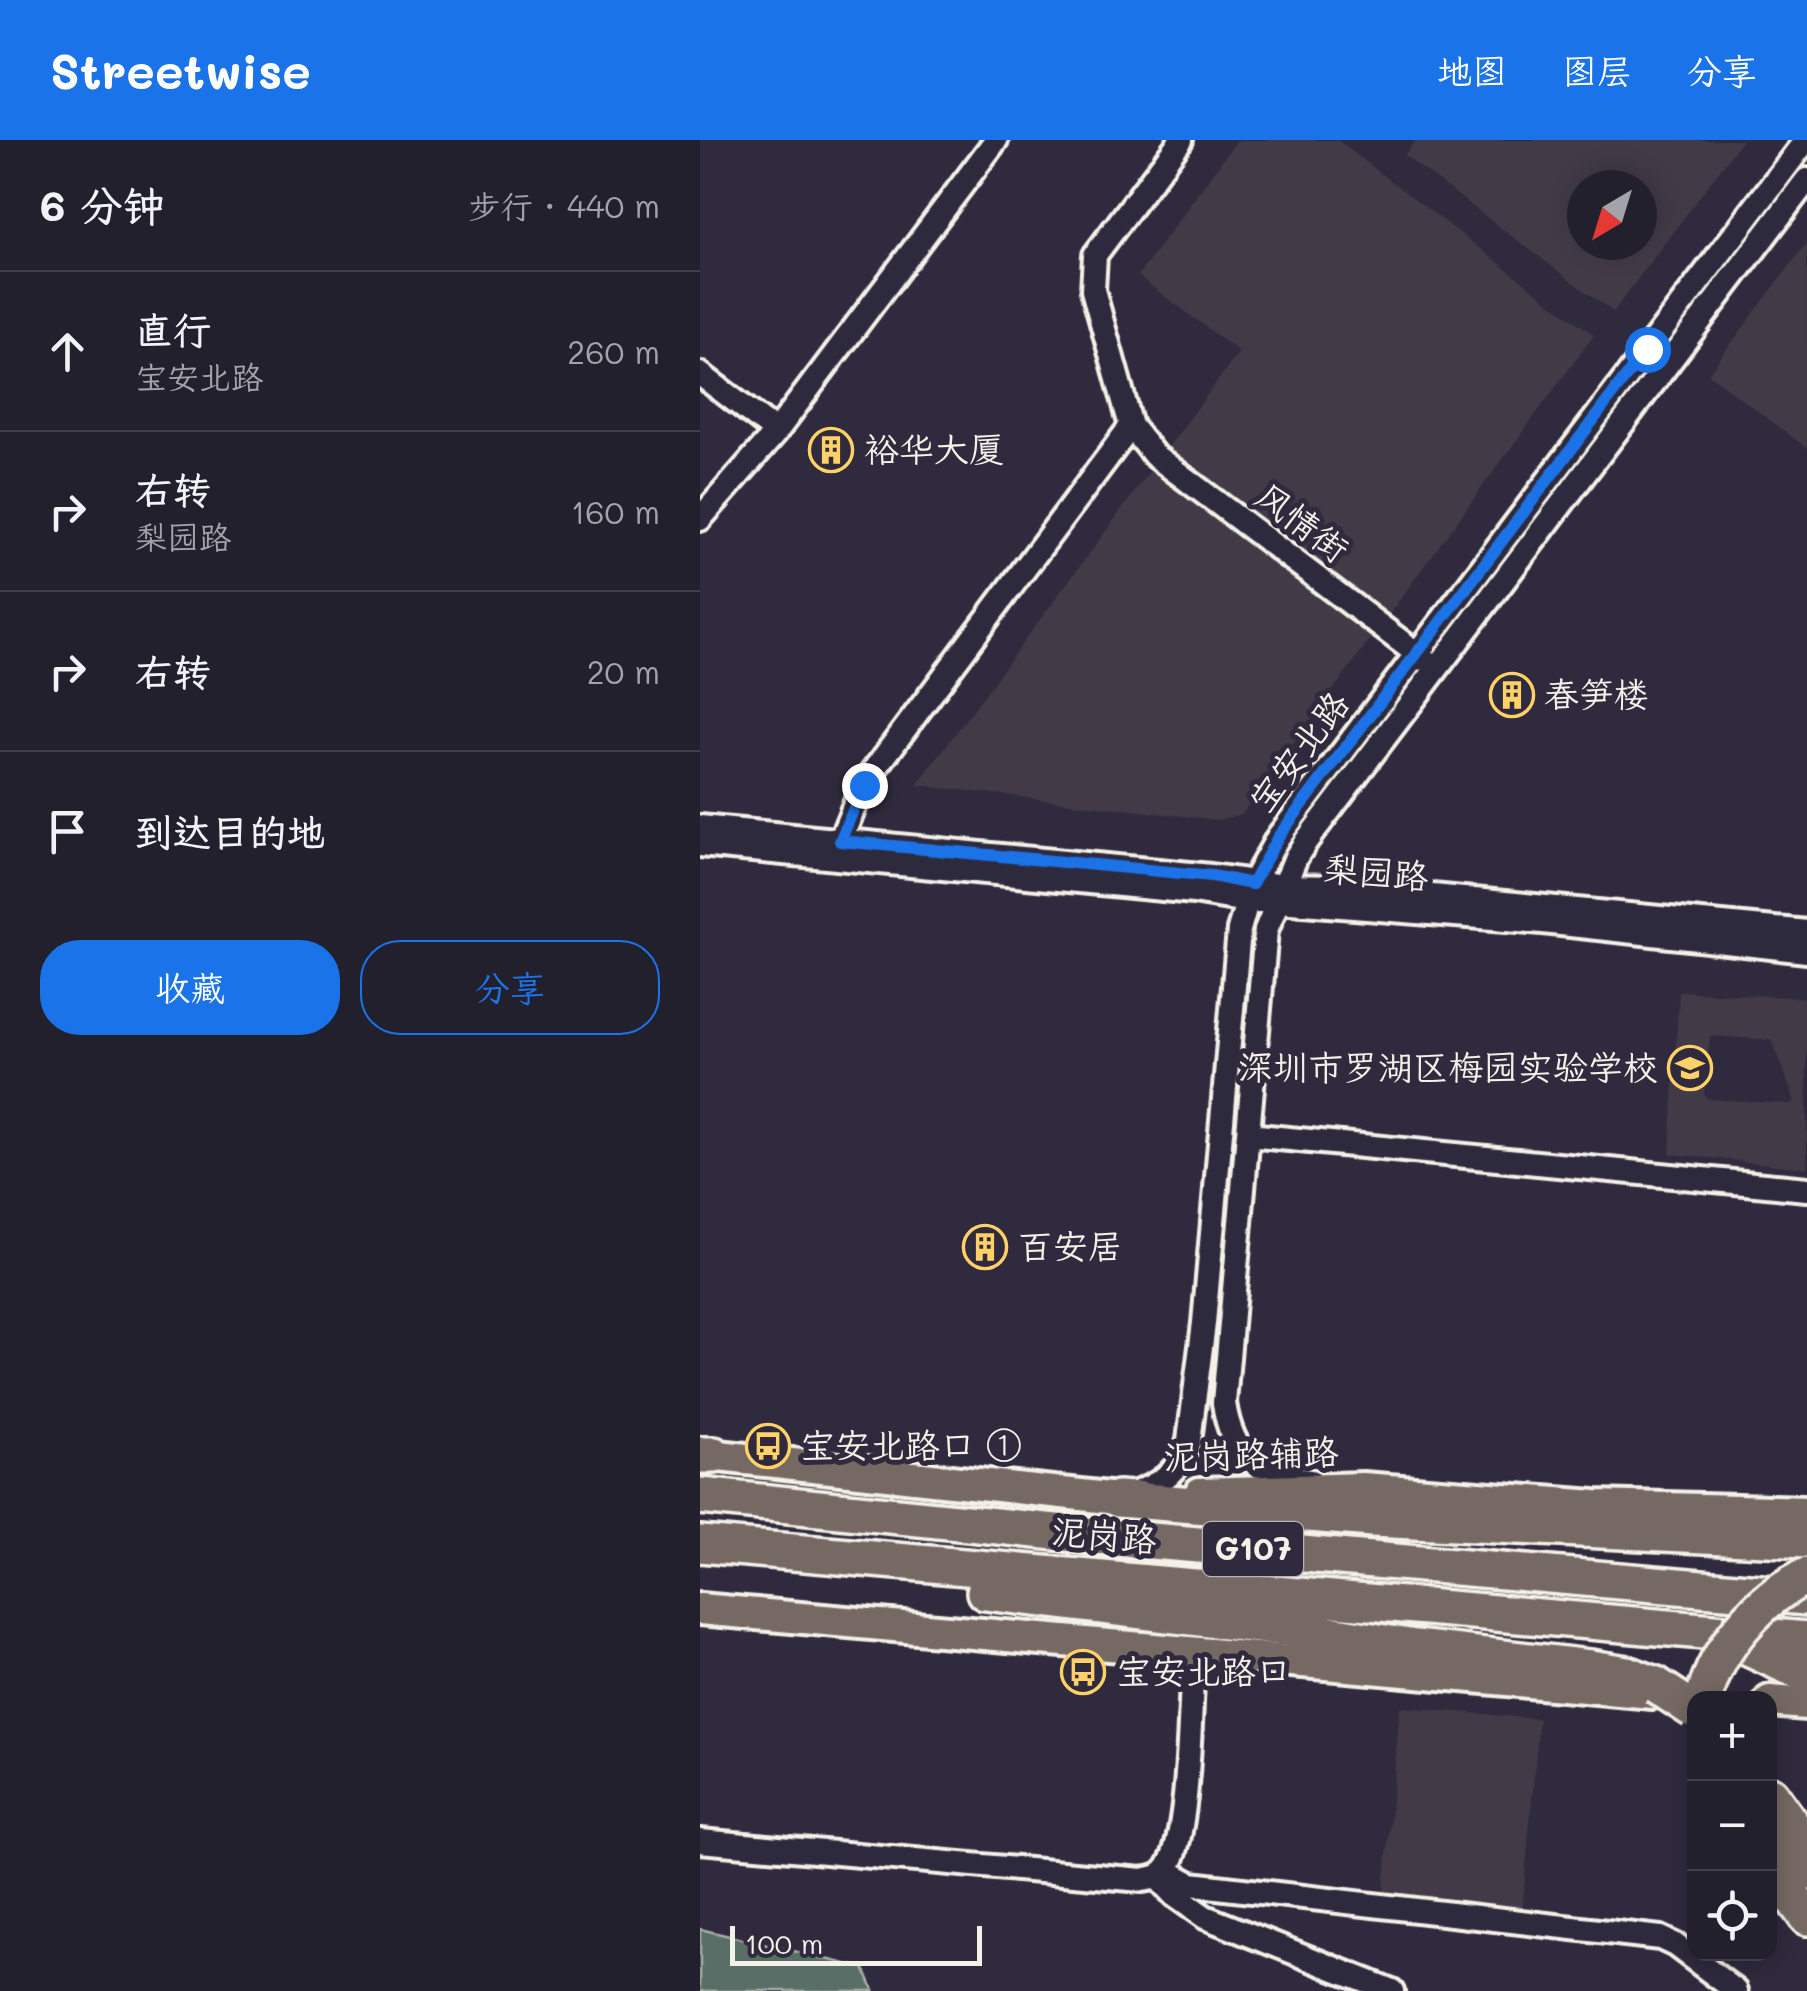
<!DOCTYPE html>
<html lang="zh">
<meta charset="utf-8">
<style>
body{margin:0;font-family:Mali,"LXGW WenKai TC",sans-serif;background:#2f2d3a;color:#f1f3f6}
.controls{position:absolute;right:30px;bottom:30px;display:grid;overflow:hidden;border-radius:20px;box-shadow:0 5px 25px #0003}
.controls button{width:90px;height:90px;display:grid;place-items:center;padding:0;border:0;border-bottom:2px solid #403e4a;background:#23202e;color:#f1f3f6;font:50px sans-serif}
.compass{position:absolute;left:867px;top:30px;width:90px;height:90px;border-radius:50%;background:#23202e;box-shadow:0 5px 25px #0003;rotate:218deg}
.scale{position:absolute;left:30px;bottom:25px;width:252px;box-sizing:border-box;padding-left:10px;border:5px solid #f4f1e8;border-top:0;font-size:28px;line-height:35px;white-space:nowrap;color:#f4f1e8;-webkit-text-stroke:8px #2f2a3d;paint-order:stroke}
.stop{position:absolute;width:30px;height:30px;margin:-22px;border:8px solid #1a73e8;border-radius:50%;background:#fff}
.stop.end{background:#1a73e8;border-color:#fff;box-shadow:0 2px 10px #0008}
.list{margin:0;padding:0;list-style:none}
h2{display:flex;justify-content:space-between;align-items:center;height:130px;margin:0;padding:0 40px;font-size:42px}
h2 small{font-size:32px;font-weight:400;color:#a3a3aa}
.list li{display:grid;grid-template-columns:65px 1fr auto;gap:30px;align-items:center;box-sizing:border-box;height:160px;padding:0 40px;border-top:2px solid #403e4a}
.list b{display:block;font-size:38px;white-space:nowrap}
.list p{margin:0;font-size:32px;white-space:nowrap;color:#a3a3aa}
.list em{font-size:32px;font-style:normal;color:#a3a3aa}
.actions{display:flex;gap:20px;padding:30px 40px}
.actions a{flex:1;padding:22px 0;border:2px solid #1a73e8;border-radius:40px;text-align:center;font-size:35px;color:#1a73e8}
.actions .main{background:#1a73e8;color:#fff}
.icon{flex:none;width:55px;height:55px;fill:none;stroke:currentColor;stroke-width:2;stroke-linecap:round;stroke-linejoin:round}
.map{position:relative;flex:none;width:1107px;height:1851px;overflow:hidden}
header{display:flex;align-items:center;gap:60px;box-sizing:border-box;height:140px;padding:0 50px;background:#1a73e8;color:#fff}
header strong{font-size:48px}
nav{display:flex;gap:55px;margin-inline-start:auto;font-size:35px}
main{display:flex}
aside{flex:1;background:#23202e}
.map>svg:first-child{display:block}
.built{fill:#423b47;fill-rule:evenodd}
.green{fill:#5a6e68;stroke:#a7b0a8;stroke-width:2.5}
.lines{fill:none;stroke-linecap:round;stroke-linejoin:round}
.minor-casing{stroke:#f4f1e8;stroke-width:30}
.major-casing{stroke:#f4f1e8;stroke-width:38}
.highway-casing{stroke:#f4f1e8;stroke-width:42}
.minor{stroke:#2f2a3d;stroke-width:22}
.major{stroke:#766964;stroke-width:30}
.highway{stroke:#766964;stroke-width:35}
.highway-bridge-casing{stroke:#f4f1e8;stroke-width:42;stroke-linecap:butt}
.highway-bridge{stroke:#766964;stroke-width:35}
.route{stroke:#1a73e8;stroke-width:12}
.labels{text-anchor:middle;stroke-width:10;stroke-linejoin:round;paint-order:stroke}
.shield{fill:#2f2a3d;stroke:#b9b5b5;stroke-width:2.5}
.shield-label{font-size:32px;font-weight:bold;fill:#f4f1e8}
.poi-label{font-size:35px;fill:#f4f1e8;stroke:#2f2a3d;text-anchor:start}
.street-label{font-size:35px;fill:#f4f1e8;stroke:#2f2a3d}
</style>
<header>
<strong>Streetwise</strong>
<nav><a>地图</a><a>图层</a><a>分享</a></nav>
</header>
<main>
<aside>
<h2>6 分钟<small>步行 · 440 m</small></h2>
<ul class="list">
<li><svg class="icon" aria-label="ahead" viewBox="0 0 24 24"><path d="M12 20V5M6 11l6-6 6 6"/></svg><div><b>直行</b><p>宝安北路</p></div><em>260 m</em></li>
<li><svg class="icon" aria-label="right" viewBox="0 0 24 24"><path d="M7 20v-9h11M14 6l5 5-5 5"/></svg><div><b>右转</b><p>梨园路</p></div><em>160 m</em></li>
<li><svg class="icon" aria-label="right" viewBox="0 0 24 24"><path d="M7 20v-9h11M14 6l5 5-5 5"/></svg><div><b>右转</b></div><em>20 m</em></li>
<li><svg class="icon" aria-label="arrive" viewBox="0 0 24 24"><path d="M6 21V4h12l-3 4 3 4H6"/></svg><div><b>到达目的地</b></div></li>
</ul>
<div class="actions"><a class="main">收藏</a><a>分享</a></div>
</aside>
<div class="map">
<svg width="1107" height="1851" viewBox="0 0 1107 1851">
<rect width="100%" height="100%" fill="#2f2a3d"/>
<filter id="ink" filterUnits="userSpaceOnUse"><feTurbulence type="fractalNoise" baseFrequency=".01" numOctaves="2"/><feDisplacementMap in="SourceGraphic" scale="20" xChannelSelector="R" yChannelSelector="G"/><feConvolveMatrix kernelMatrix="1 2 1 2 8 2 1 2 1" color-interpolation-filters="sRGB"/></filter>
<g filter="url(#ink)">
<path class="built" d="M537,0H637L894,195L542,674L518,680L217,645L539,212L438,136Z
M716,0H1042L913,172L704,15ZM942,45V105H882V45Z
M1107,103V308L1008,234Z
M979,851L1107,858V1028L970,1014ZM1010,896L1071,900L1095,961L1090,964L1008,959L1004,955Z
M700,1567L839,1579L822,1773L683,1761Z"/>
<path class="green" d="M0,1789L164,1828L174,1851H0Z"/>
<g class="lines">
<defs>
<path id="minor" d="M0,234L76,292
M431,286L454,315L724,519
M0,379L76,292L296,0
M0,687L511,736L583,746L639,747L1107,792
M0,705L494,752L546,761H578L843,782L1107,811
M139,715L140,701L163,645L431,286L393,150L395,115L481,0
M548,995L1107,1049
M610,1341C558,1334 532,1318 524,1263L566,790L596,717L607,700L1107,40
M427,1356C458,1346 479,1333 489,1301L504,1183L539,790L552,744L578,697L1106,0
M0,1701L442,1740C453,1738 462,1737 468,1727C491,1692 489,1561 494,1513
M466,1730L491,1744L960,1798L975,1805L1036,1851
M457,1737L474,1755L505,1777L692,1851"/>
<path id="major" d="M0,1314L418,1359L440,1357
M500,1353L663,1348L895,1366L1107,1372
M0,1469L953,1553
M1070,1561L1107,1564
M1074,1688L1107,1734"/>
<path id="highway" d="M0,1315H14
M0,1356L416,1398L1107,1457
M418,1359L672,1379L1107,1400
M0,1404L1107,1500
M285,1452L624,1493L715,1508L890,1528L927,1534L956,1545
M1038,1503L1107,1535
M1070,1655L1107,1707
M1070,1727L1107,1777"/>
</defs>
<use href="#minor" class="minor-casing"/>
<use href="#major" class="major-casing"/>
<use href="#highway" class="highway-casing"/>
<use href="#minor" class="minor"/>
<use href="#major" class="major"/>
<use href="#highway" class="highway"/>
<defs>
<path id="highway-bridge" d="M956,1545L994,1570
M1004,1558C1017,1508 1060,1457 1107,1436"/>
</defs>
<use href="#highway-bridge" class="highway-bridge-casing"/>
<use href="#highway-bridge" class="highway-bridge"/>
</g>
</g>
<g class="lines" filter="url(#ink)">
<path class="route" d="M164,645L140,701L512,736L552,744L578,697L947,209"/>
</g>
<defs>
<symbol id="building-ring" viewBox="-11 -11 22 22"><circle r="9.5" fill="#2f2a3d" stroke="#ffd166" stroke-width="1.5"/><path d="M-4-6H4V6H1V3H-1V6H-4ZM-2.5-4.3h1.7v1.8h-1.7ZM.8-4.3h1.7v1.8H.8ZM-2.5-1h1.7V.8h-1.7ZM.8-1h1.7V.8H.8Z" fill="#ffd166"/></symbol>
<symbol id="school-ring" viewBox="-11 -11 22 22"><circle r="9.5" fill="#2f2a3d" stroke="#ffd166" stroke-width="1.5"/><path d="M0-5L7-2L0 1L-7-2ZM-4 1L0 2.5L4 1V4Q0 6-4 4Z" fill="#ffd166"/></symbol>
<symbol id="bus-ring" viewBox="-11 -11 22 22"><circle r="9.5" fill="#2f2a3d" stroke="#ffd166" stroke-width="1.5"/><path d="M-5-6H5V4H4V6H2V4H-2V6H-4V4H-5ZM-3.5-4V0h7V-4ZM-3.5 1.2v1.5H-2V1.2ZM2 1.2v1.5H3.5V1.2Z" fill="#ffd166"/></symbol>
</defs>
<g fill-rule="evenodd">
<use href="#building-ring" x="106" y="285" width="50" height="50"/>
<use href="#building-ring" x="787" y="530" width="50" height="50"/>
<use href="#school-ring" x="965" y="903" width="50" height="50"/>
<use href="#building-ring" x="260" y="1082" width="50" height="50"/>
<use href="#bus-ring" x="43" y="1281" width="50" height="50"/>
<use href="#bus-ring" x="358" y="1507" width="50" height="50"/>
</g>
<g class="labels">
<rect class="shield" x="503" y="1382" width="100" height="54" rx="8"/>
<g class="shield-label">
<text x="553" y="1420">G107</text>
</g>
<g class="poi-label">
<text x="164" y="322">裕华大厦</text>
<text x="844" y="567">春笋楼</text>
<text x="958" y="940" text-anchor="end">深圳市罗湖区梅园实验学校</text>
<text x="318" y="1119">百安居</text>
<text x="100" y="1318">宝安北路口 ①</text>
<text x="416" y="1544">宝安北路口</text>
</g>
<g class="street-label">
<text transform="translate(602 383) rotate(37)" y="12">风情街</text>
<text transform="translate(599 612) rotate(-53)" y="12">宝安北路</text>
<text transform="translate(676 733) rotate(5)" y="12">梨园路</text>
<text transform="translate(551 1315) rotate(-2)" y="12">泥岗路辅路</text>
<text transform="translate(404 1396) rotate(5)" y="12">泥岗路</text>
</g>
</g>
</svg>
<div class="controls">
<button>+</button>
<button>−</button>
<button><svg class="icon" aria-label="locate" viewBox="0 0 24 24"><circle cx="12" cy="12" r="6"/><path d="M12 2v4M12 18v4M2 12h4M18 12h4"/></svg></button>
</div>
<svg class="compass" viewBox="-18 -18 36 36"><path d="M0-13l5 13h-10z" fill="#e53935"/><path d="M0 13l5-13h-10z" fill="#a3a3aa"/></svg>
<div class="scale">100 m</div>
<div class="stop" style="left:947px;top:209px"></div>
<div class="stop end" style="left:164px;top:645px"></div>
</div>
</main>
